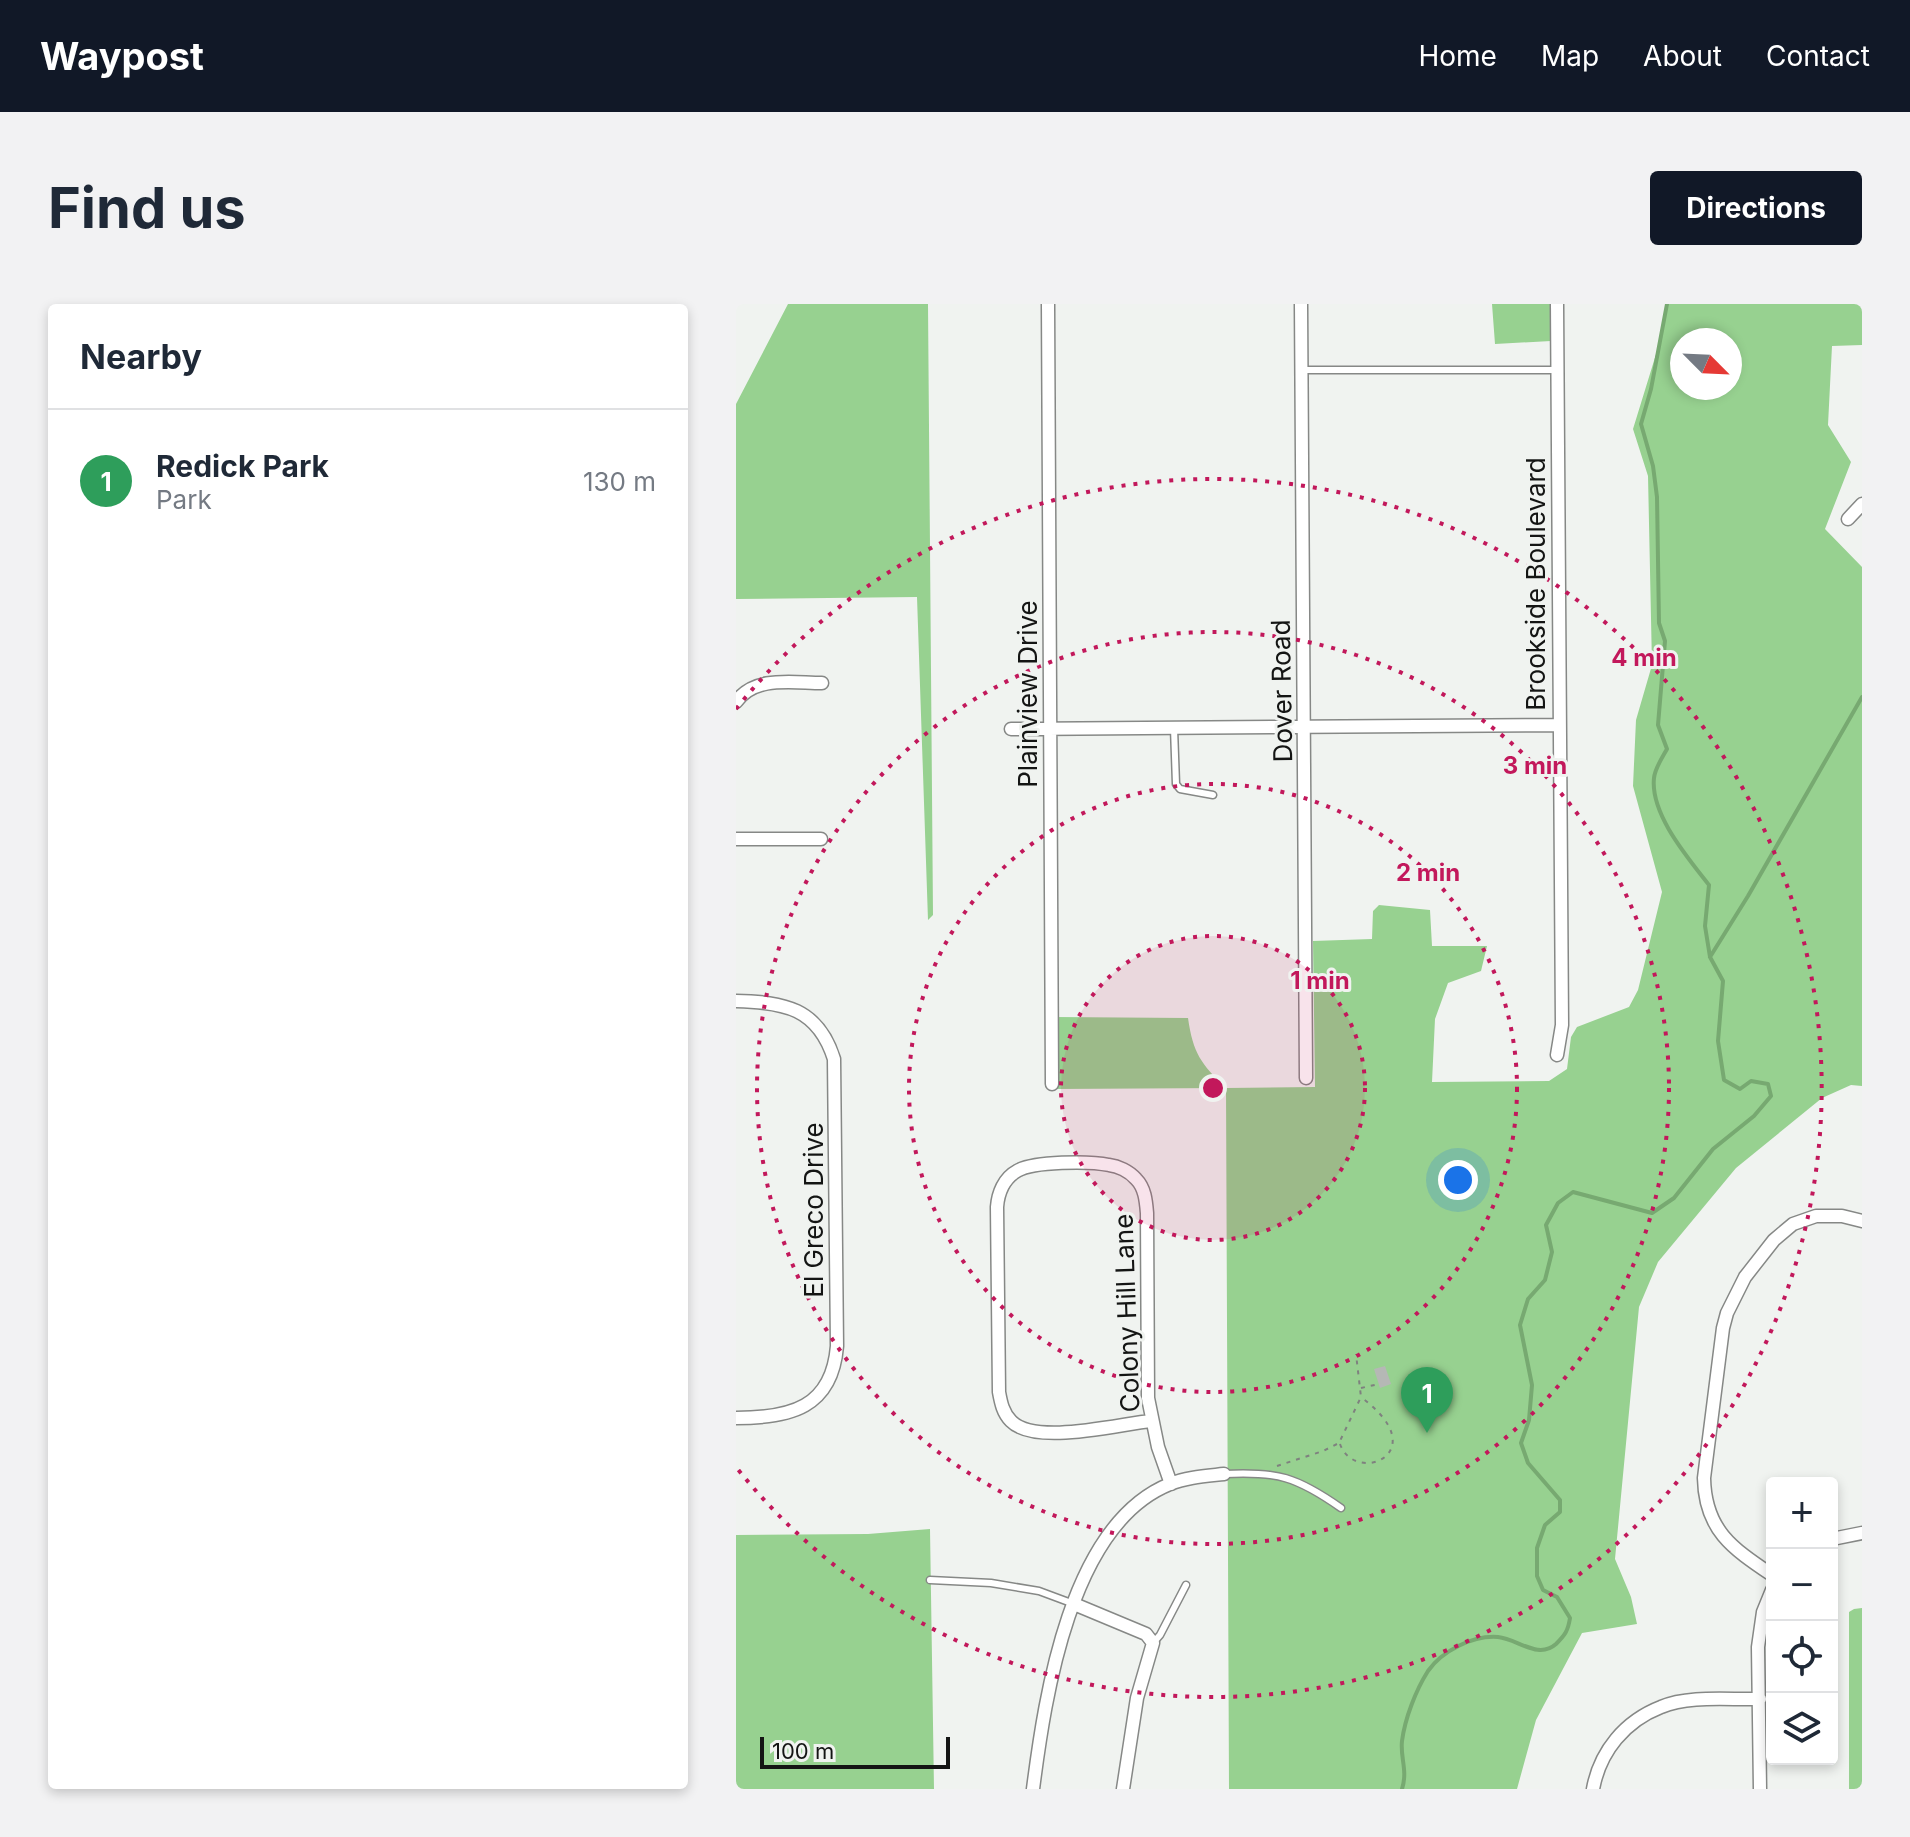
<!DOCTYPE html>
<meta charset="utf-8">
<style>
body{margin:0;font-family:Inter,sans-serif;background:#f2f2f3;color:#1f2937}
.controls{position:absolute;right:24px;bottom:24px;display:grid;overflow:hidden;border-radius:8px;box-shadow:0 4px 12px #0003}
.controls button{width:72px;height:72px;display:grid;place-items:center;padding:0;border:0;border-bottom:2px solid #e0e1e3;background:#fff;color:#1f2937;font:40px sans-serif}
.compass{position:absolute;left:934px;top:24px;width:72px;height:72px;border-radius:50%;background:#fff;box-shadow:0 4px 12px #0003;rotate:114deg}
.scale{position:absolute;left:24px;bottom:20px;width:190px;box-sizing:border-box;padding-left:8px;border:4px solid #141514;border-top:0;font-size:22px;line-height:28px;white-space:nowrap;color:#141514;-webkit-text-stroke:6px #f0f3f0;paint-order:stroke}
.you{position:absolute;left:722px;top:876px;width:28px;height:28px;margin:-20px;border:6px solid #fff;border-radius:50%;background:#1a73e8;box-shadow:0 0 0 12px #1a73e833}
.badge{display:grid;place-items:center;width:52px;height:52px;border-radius:50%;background:#111827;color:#fff;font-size:26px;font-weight:700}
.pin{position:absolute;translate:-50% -66px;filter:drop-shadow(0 2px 4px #0008)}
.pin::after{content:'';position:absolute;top:42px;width:28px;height:24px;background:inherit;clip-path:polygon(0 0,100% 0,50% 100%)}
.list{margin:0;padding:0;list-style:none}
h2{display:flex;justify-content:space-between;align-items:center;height:104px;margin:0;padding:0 32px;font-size:34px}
h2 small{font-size:26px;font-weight:400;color:#747a83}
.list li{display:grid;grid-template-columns:52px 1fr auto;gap:24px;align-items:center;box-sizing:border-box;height:144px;padding:0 32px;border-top:2px solid #e0e1e3}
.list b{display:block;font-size:30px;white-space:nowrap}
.list p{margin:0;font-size:26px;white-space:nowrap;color:#747a83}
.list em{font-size:26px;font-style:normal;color:#747a83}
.icon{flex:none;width:44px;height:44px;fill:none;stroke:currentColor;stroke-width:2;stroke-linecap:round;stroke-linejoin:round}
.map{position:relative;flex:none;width:1126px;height:1485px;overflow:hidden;border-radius:8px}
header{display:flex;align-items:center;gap:48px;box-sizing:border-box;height:112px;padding:0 40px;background:#111827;color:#fff}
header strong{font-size:38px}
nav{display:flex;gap:44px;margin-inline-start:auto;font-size:28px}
.intro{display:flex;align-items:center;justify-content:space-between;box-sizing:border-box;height:192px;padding:0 48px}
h1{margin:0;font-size:56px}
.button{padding:20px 36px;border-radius:8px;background:#111827;color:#fff;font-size:28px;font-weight:700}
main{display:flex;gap:48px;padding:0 48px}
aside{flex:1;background:#fff;border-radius:8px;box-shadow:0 4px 12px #0003}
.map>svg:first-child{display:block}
.green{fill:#97d190;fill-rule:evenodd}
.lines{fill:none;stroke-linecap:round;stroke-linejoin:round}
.stream{stroke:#77a971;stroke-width:4}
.building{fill:#b5b8b5}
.service-casing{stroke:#868886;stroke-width:9}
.minor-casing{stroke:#868886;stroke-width:15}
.path{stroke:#7f817f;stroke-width:2;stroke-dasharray:4 6;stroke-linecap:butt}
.service{stroke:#fff;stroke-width:6}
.minor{stroke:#fff;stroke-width:12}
.ring{fill:none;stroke:#c2185b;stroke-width:4;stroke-dasharray:4 8}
.labels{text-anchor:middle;stroke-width:6;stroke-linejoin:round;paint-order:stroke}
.street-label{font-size:26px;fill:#141514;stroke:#f0f3f0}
.centre{fill:#c2185b;stroke:#f0f3f0;stroke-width:4}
.ring-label{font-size:24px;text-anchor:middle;font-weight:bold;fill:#c2185b;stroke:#f0f3f0;stroke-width:6;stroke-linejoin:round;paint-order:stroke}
</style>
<header>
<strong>Waypost</strong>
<nav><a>Home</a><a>Map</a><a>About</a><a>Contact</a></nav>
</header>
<div class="intro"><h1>Find us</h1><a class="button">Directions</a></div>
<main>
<aside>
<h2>Nearby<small></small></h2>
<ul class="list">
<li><span class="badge" style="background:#2e9e5b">1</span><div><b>Redick Park</b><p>Park</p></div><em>130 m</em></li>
</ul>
</aside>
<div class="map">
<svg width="1126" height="1485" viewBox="0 0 1126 1485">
<rect width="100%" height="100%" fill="#f0f3f0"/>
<path class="green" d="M52,0H192L197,611L192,616L181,293L0,295V100Z
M756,0H815V37L759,40Z
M930,0H1126V41L1096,42L1092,121L1115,158L1089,225L1126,263V782L1115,781L1086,794L1000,864L922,958L903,1003L879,1255L895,1293L901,1320L846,1329L800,1416L781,1485H493L490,784L320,785L319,713L452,714C457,749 465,760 490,784L579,783L577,637L636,635L637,607L643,601L694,606L696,642H751L745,667L712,679L699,715L696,778L813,777L831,765L835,733L841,723L893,703L902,686L926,588L897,482L900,416L916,361L912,172L897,125L925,34ZM946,36H994V84H946Z
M194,1225L198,1485H0V1231L132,1230Z
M1126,1304V1485H1113V1308L1118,1305Z"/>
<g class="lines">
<path class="stream" d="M974,653L1012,592L1126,393
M666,1485C672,1466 664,1454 666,1437C669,1414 680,1386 692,1367C706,1347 737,1331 762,1333C782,1335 802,1356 820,1340C829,1331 832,1327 834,1314L821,1293L807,1286L801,1272V1244L809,1221L824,1208V1196L792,1159L785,1139L793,1116L796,1081L784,1021L792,995L809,976L816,948L810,921L822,899L837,888L916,909L938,894L977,845L1018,812L1035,792L1032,780L1015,777L1004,785L988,776L982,737L987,677L974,653L969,622L973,581C952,554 914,510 918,474C919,464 926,454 931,445L922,421L929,337L923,319L921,193L917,162L905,120L915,85L931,0"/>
</g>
<path class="building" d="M649,1062L655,1080L644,1084L638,1065Z"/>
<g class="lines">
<defs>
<path id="service" d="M566,66H820
M438,424L440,480L444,485L477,491
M488,1170C541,1167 561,1173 605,1204
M194,1276L255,1279L303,1287L338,1300
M417,1339L424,1331L450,1281"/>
<path id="minor" d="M312,0L316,780
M565,0L570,774
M821,0L826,721L821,751
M1112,215L1126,200
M0,398C19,371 57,379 86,379
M275,425L823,421
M0,535H85
M0,697C48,698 82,704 98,755L101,1042C96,1104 54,1114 0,1114
M415,1117C383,1120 299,1142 275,1117C267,1109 265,1099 263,1088L261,903C262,889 268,874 281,867C297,857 354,857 373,861C382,862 393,867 400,875C409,884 410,897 411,909L412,1094L422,1143L435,1180
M1096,1235L1126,1229
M1036,1271C996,1244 969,1226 968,1174L987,1024L991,1009L1009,973L1038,936L1057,920L1080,912H1106L1126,917
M338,1300L410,1330L417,1339L401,1394L387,1485
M297,1485C309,1392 334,1220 434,1180C451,1173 470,1172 488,1170
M857,1485C864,1447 889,1417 925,1403C953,1391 993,1396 1024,1395
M1024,1485L1022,1343L1027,1308L1036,1286"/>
</defs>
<use href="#service" class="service-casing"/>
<use href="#minor" class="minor-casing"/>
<path class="path" d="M625,1084L643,1080
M604,1140C619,1182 700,1149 626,1094
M541,1162L587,1147L603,1139L625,1093L620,1050"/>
<use href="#service" class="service"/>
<use href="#minor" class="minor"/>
</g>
<circle cx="477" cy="784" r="152" fill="#c2185b" fill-opacity=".12"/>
<g class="ring">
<circle cx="477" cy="784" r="152"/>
<circle cx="477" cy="784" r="304"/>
<circle cx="477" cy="784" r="456"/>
<path d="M0 405A609 609 0 1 1 0 1163"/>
</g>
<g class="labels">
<g class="street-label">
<text transform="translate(800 280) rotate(-90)" y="9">Brookside Boulevard</text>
<text transform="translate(546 387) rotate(-91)" y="9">Dover Road</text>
<text transform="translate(292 390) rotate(-90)" y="9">Plainview Drive</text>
<text transform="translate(78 906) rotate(-90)" y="9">El Greco Drive</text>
<text transform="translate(391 1009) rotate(-92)" y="9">Colony Hill Lane</text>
</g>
</g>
<circle cx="477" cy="784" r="12" class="centre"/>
<g class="ring-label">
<text x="908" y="362">4 min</text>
<text x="799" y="470">3 min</text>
<text x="692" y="577">2 min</text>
<text x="584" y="685">1 min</text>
</g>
</svg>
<div class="controls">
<button>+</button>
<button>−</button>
<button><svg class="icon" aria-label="locate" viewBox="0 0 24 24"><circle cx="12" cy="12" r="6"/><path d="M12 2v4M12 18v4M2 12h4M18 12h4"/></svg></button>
<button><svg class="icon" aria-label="layers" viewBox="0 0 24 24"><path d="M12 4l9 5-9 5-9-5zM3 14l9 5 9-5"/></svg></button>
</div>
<svg class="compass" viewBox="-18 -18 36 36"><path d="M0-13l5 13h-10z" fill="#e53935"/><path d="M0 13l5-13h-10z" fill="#747a83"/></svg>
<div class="scale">100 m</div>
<div class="you"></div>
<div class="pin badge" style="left:691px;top:1129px;background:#2e9e5b">1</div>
</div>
</main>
